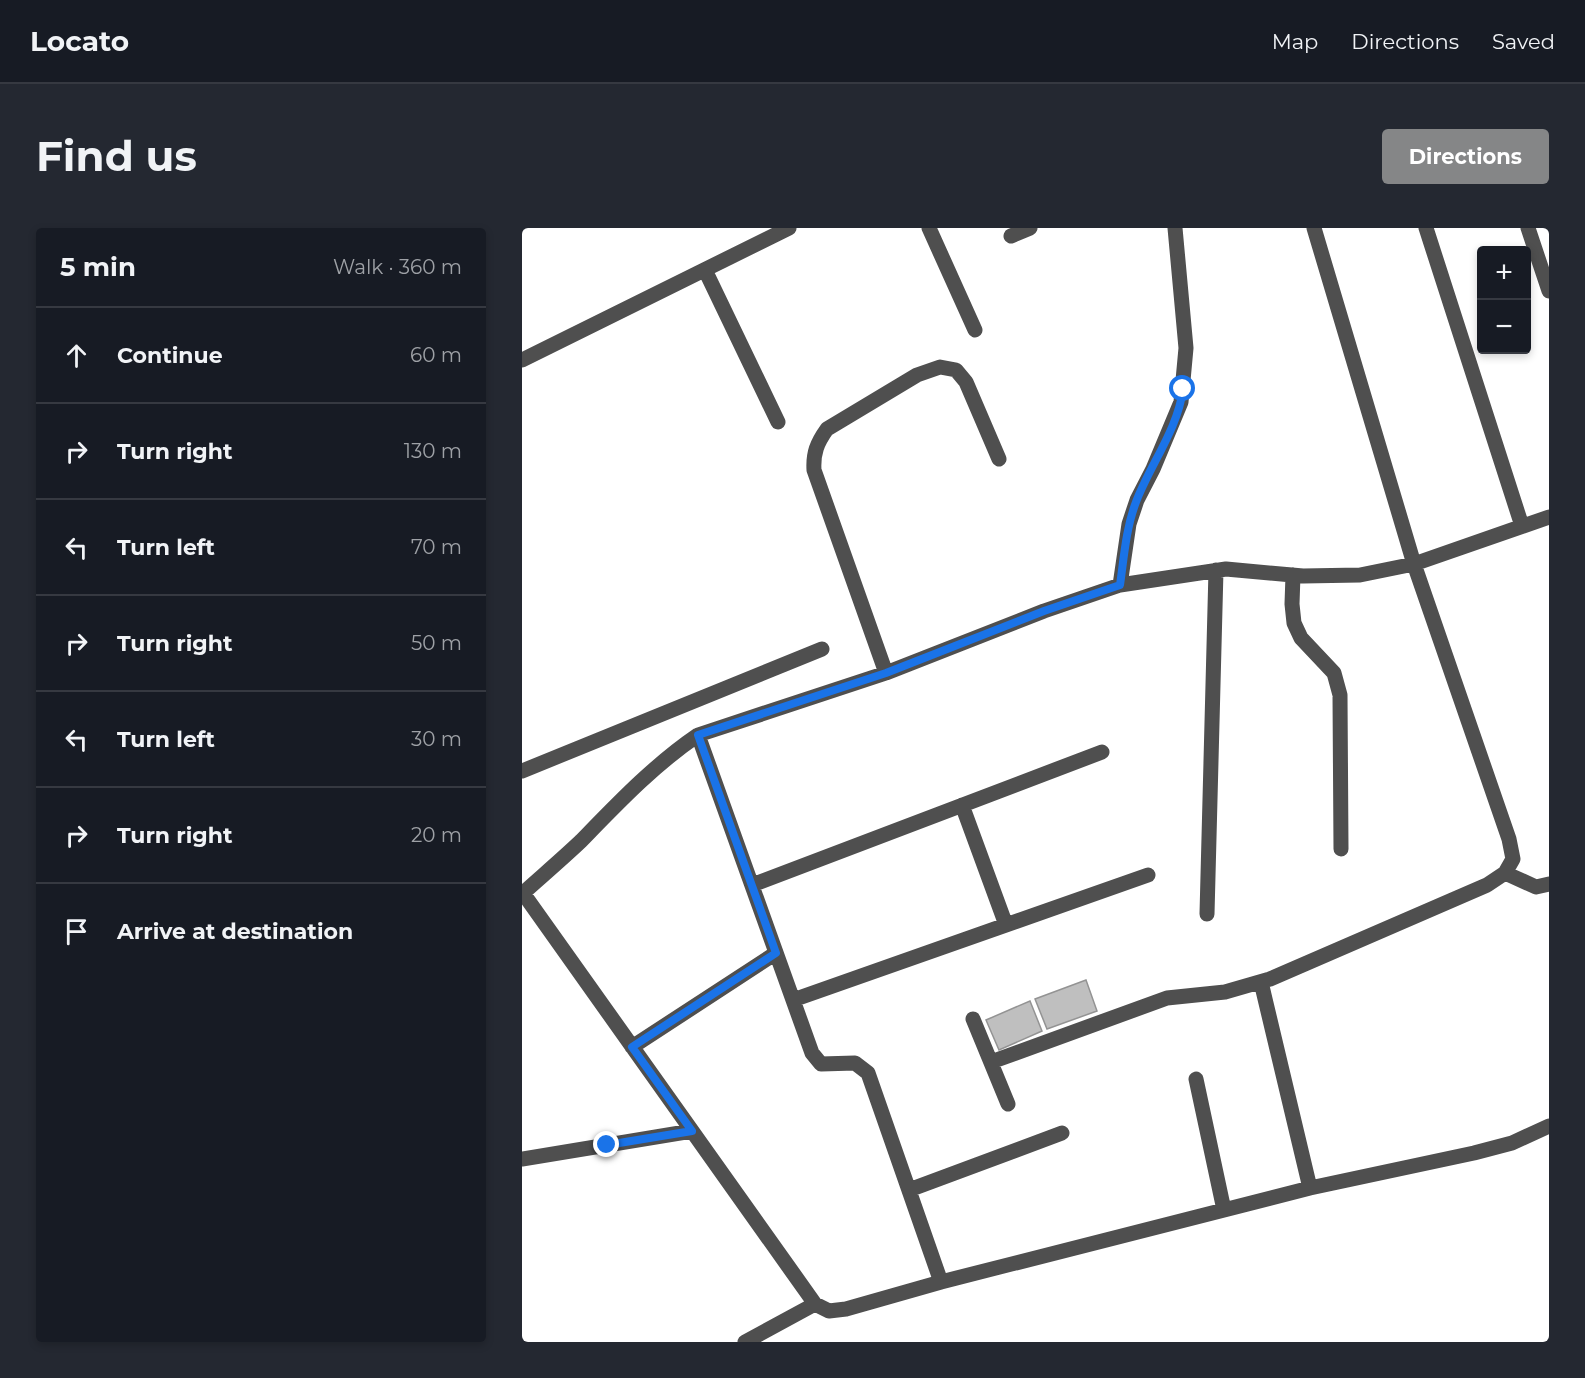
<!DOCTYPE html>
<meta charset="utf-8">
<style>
body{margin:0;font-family:Montserrat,sans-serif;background:#242831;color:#f1f3f6}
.controls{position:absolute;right:18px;top:18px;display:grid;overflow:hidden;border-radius:6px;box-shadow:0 3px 9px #0003}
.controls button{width:54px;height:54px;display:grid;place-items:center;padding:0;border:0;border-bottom:2px solid #363941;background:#171b24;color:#f1f3f6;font:30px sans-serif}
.stop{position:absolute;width:18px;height:18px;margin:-14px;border:4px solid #1a73e8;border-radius:50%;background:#fff}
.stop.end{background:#1a73e8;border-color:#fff;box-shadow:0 2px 6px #0008}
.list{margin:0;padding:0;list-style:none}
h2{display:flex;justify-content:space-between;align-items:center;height:78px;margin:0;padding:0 24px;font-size:26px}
h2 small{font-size:20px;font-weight:400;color:#9ea1a6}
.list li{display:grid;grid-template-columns:39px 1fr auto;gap:18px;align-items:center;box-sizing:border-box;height:96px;padding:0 24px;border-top:2px solid #363941}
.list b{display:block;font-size:22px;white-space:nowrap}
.list em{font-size:20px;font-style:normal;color:#9ea1a6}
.icon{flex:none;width:33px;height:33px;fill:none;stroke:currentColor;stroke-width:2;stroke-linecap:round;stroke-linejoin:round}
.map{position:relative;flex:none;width:1027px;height:1114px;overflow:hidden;border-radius:6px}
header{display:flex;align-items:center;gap:36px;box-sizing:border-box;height:84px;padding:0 30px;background:#171b24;border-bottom:2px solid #363941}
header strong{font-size:28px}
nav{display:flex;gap:33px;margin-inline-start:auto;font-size:21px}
.intro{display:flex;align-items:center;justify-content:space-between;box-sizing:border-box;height:144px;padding:0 36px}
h1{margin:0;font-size:42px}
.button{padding:15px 27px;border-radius:6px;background:#858687;color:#fff;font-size:21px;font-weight:700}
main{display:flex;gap:36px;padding:0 36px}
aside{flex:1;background:#171b24;border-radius:6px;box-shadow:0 3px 9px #0003}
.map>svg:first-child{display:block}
.building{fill:#bfbfbf;stroke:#939393;stroke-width:1.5}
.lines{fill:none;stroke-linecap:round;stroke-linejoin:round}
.minor{stroke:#4f4f4f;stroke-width:15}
.route{stroke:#1a73e8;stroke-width:8}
</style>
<header>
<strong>Locato</strong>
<nav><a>Map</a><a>Directions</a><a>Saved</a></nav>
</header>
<div class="intro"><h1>Find us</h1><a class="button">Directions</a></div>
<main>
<aside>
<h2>5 min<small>Walk · 360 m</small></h2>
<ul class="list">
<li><svg class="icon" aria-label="ahead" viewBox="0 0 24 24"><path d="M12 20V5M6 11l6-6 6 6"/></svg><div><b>Continue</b></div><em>60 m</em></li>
<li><svg class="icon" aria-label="right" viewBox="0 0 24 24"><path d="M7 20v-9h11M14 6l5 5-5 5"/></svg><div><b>Turn right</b></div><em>130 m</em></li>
<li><svg class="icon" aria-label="left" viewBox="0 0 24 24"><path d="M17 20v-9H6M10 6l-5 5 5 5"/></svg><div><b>Turn left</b></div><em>70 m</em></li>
<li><svg class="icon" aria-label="right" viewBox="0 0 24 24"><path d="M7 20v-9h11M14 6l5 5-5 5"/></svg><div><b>Turn right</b></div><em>50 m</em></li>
<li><svg class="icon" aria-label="left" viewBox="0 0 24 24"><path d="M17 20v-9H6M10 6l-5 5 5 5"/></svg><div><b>Turn left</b></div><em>30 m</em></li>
<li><svg class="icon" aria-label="right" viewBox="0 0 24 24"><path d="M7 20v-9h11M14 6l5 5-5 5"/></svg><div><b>Turn right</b></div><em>20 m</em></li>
<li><svg class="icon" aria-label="arrive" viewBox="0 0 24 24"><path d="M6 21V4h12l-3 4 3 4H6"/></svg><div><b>Arrive at destination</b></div></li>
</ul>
</aside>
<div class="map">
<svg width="1027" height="1114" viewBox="0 0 1027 1114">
<rect width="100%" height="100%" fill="#fff"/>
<path class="building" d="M564,752L575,783L525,801L513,771Z
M508,773L520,803L477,822L464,792Z"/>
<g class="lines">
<path class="minor" d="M407,0L453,102
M904,0L1000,298
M1006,0L1027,63
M489,8L508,0
M183,42L256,194
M0,132L267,0
M771,347L770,376L772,395L779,410L812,445L818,467L819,621
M598,357L607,296L615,272L631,241L659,174L664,120L653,0
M364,445L292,242C291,225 295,215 305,201L395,147L418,139L434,142L444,154L477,231
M176,507L290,825L299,836L333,835L346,845L419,1054
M0,543L300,421
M440,577L484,697
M983,645L1014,659L1027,656
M230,657L580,524
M1,665L293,1076L307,1083L324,1081L419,1054L788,960L952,925L990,915L1027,898
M0,666C20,648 40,631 59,613C96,575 132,537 176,507L364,445L522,383L598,357L704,341L781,348L838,347L892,336L1027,289
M685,686L694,342
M739,754L788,960
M271,772L626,647
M451,791L486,876
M110,819L254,725
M469,834L645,770L703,764L748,751L965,657L983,645L991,631L987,611L892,336L792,0
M674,851L702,982
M0,931L170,903
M387,962L540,905
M223,1114L293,1076"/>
</g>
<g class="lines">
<path class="route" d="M85,917L170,903L110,819L254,725L176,507L364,445L522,383L598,357C602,329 604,300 614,274C628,237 656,201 661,161"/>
</g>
</svg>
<div class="controls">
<button>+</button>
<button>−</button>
</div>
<div class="stop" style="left:661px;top:161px"></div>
<div class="stop end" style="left:85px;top:917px"></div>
</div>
</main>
